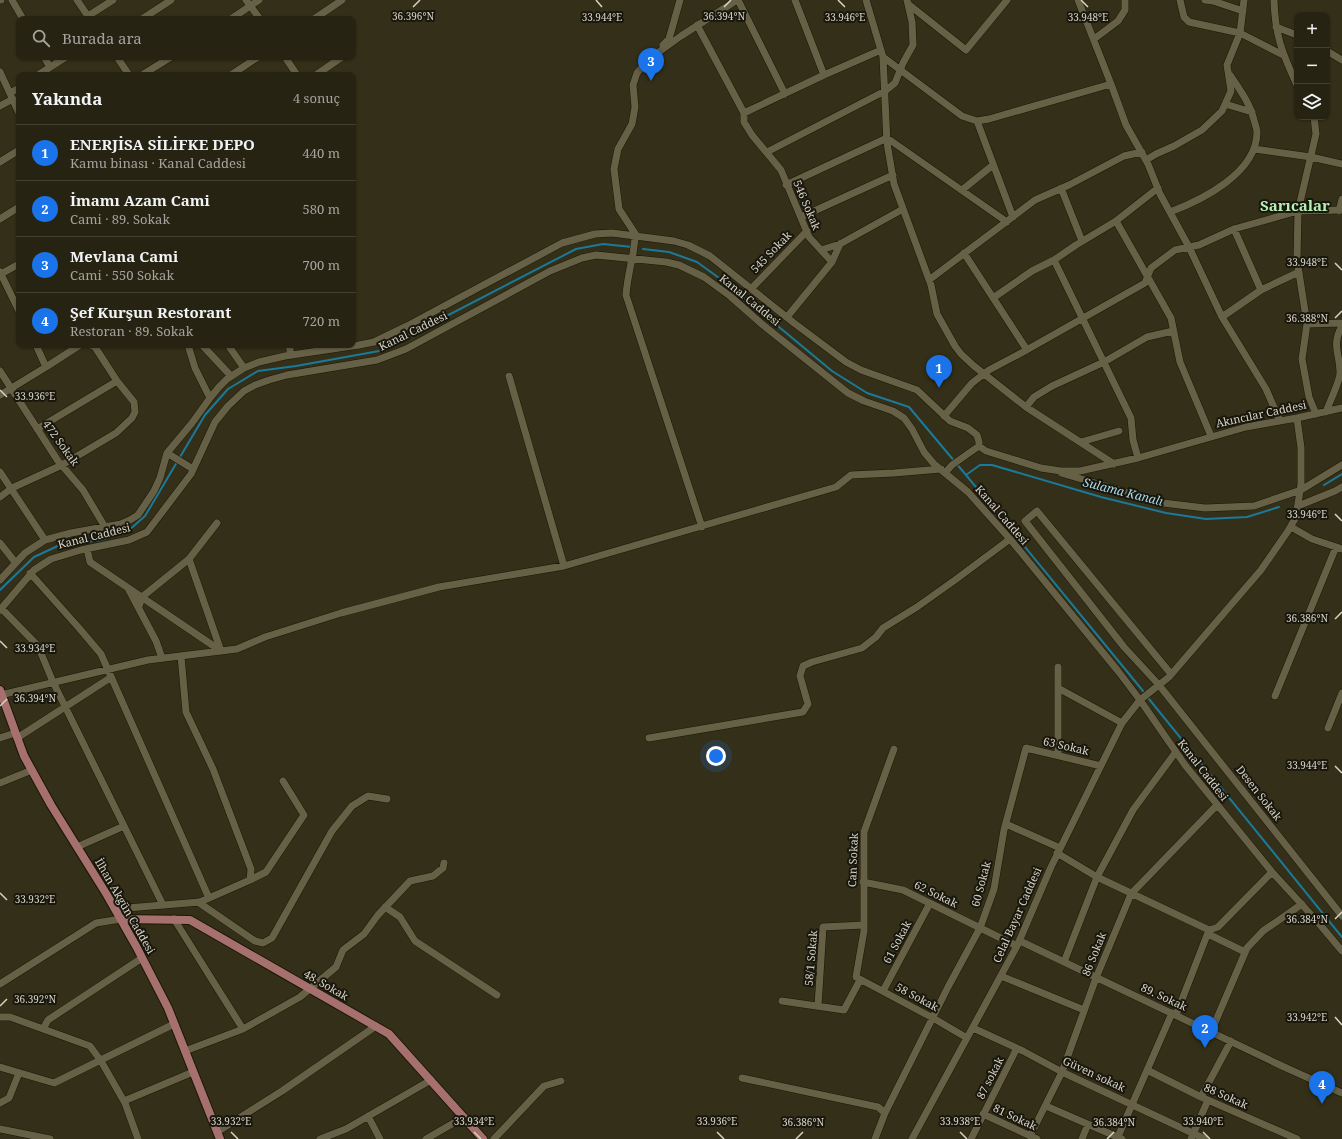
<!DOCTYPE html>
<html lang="tr">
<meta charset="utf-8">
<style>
body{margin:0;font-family:"Noto Serif",serif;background:#2f2b1b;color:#f1f3f6}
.controls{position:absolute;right:12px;top:12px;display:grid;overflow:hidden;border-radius:8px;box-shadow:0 1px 3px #0004}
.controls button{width:36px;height:36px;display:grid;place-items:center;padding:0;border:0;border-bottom:1px solid #434032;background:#272312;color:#f1f3f6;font:20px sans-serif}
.you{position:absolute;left:716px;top:756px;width:14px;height:14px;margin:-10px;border:3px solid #fff;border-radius:50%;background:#1a73e8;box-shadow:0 0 0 6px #1a73e833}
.badge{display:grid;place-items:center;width:26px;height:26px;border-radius:50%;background:#1a73e8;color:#fff;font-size:13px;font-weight:700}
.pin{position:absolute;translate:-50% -33px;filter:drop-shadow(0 1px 2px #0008)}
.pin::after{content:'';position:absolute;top:21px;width:14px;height:12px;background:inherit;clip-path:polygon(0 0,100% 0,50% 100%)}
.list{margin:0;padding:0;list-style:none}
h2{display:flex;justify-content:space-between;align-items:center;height:52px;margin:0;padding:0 16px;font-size:17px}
h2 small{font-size:13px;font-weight:400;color:#a4a49f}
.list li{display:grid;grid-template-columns:26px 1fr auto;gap:12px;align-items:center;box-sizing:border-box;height:56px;padding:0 16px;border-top:1px solid #434032}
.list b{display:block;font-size:15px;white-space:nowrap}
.list p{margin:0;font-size:13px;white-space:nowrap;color:#a4a49f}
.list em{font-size:13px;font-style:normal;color:#a4a49f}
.icon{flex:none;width:22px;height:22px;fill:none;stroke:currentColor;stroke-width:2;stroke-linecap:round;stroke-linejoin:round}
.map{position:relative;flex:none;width:1342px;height:1139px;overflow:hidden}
.search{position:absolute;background:#272312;box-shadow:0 1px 3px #0004;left:16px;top:16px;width:340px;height:44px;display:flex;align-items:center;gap:10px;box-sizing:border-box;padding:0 14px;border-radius:8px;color:#a4a49f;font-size:15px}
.panel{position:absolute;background:#272312;box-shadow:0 1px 3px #0004;left:16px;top:72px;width:340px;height:276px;border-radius:8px}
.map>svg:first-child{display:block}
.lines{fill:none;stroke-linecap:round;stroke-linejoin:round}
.stream{stroke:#1b7999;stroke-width:2}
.minor-casing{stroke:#1c1702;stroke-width:8}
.major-casing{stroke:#1c1702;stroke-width:10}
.minor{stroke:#666047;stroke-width:7}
.major{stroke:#a6706f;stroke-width:8}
.ticks{fill:none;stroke:#d6d3c5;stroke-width:1.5}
.labels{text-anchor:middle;stroke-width:4;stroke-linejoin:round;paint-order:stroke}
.street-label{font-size:11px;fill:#d6d3c5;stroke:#19170d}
.water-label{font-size:12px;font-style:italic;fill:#abddf2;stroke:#19170d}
.district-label{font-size:15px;font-weight:bold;fill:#b7f0b4;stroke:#19170d}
.ticks-label{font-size:10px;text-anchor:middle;fill:#d6d3c5;stroke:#19170d;stroke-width:4;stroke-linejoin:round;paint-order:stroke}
</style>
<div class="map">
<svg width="1342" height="1139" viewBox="0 0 1342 1139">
<rect width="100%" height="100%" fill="#342f18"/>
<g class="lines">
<path class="stream" d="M643,249L669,252L697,262L726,283L832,371L867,393L909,407L966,475L1143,691
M966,475L980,465H992L1101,497L1166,513L1206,519L1247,517L1279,507
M1324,485L1342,474
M0,590L34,557L60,545L101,540L128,531L145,516L205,415L228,389L258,371L296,366L379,351L576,249L603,244L632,247
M1149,699L1342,937"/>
<defs>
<path id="minor" d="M0,0H1
M12,0L23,19
M77,0L90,19
M246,0L260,19
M738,0L785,94
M795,0L824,75L881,50
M866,0L883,57L887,143L894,184L931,285L937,314L955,346L961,354L974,366L1026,407L1114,464
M1078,0L1111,84L1126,125L1148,164L1160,194L1189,247L1222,317L1266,389L1280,421
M1180,0L1184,17L1189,22L1240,33L1283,55
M1205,0L1213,1L1243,11
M1274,0C1275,35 1282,53 1297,85
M908,4L966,50L1007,0
M88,16L113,0
M142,19L171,0
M231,19L259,0
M314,19L342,0
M697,25L744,113L824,75
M1276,27L1297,35
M1094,39L1118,21L1125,10V0
M663,45L669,39L680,0
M1327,51L1342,60
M44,57L50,67
M117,57L129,75
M285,57L297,75
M883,57L962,116L977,121L989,119L1111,84
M0,72L19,113
M38,75L66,57
M142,75L171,57
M231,75L258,57
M316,75L342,57
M10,93L19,88
M1225,104L1252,112
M0,106L13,99
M744,113V122L752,135L781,170L809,237L832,262L787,317
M1314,117L1316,134L1298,211L1297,260L1307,324L1302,359L1309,397L1316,414
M977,121L1013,217
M1254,149L1311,157L1342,164
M767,152L885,91L895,83L903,63L913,45L912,22L907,0
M1146,160L1156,154L1174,146L1202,130L1222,111L1231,91L1227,65L1240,33L1244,0
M0,162L19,150
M786,185L887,138L1007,222
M1061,188L1082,241
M962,190L993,165
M1339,211L1342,199
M1170,212C1202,200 1257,173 1257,132C1257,129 1255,124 1254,120C1250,103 1240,90 1230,75
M801,217L893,175
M0,219L19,207
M1116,221L1171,318L1180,362L1211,436
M1234,229L1261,290
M821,250L840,244L903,209
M964,253L1027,350
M1054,260L1131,418L1133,440L1138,458
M832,262L840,244
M0,272L19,311
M1,274L19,264
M929,280L1035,200L1069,185L1124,156L1142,152
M752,288L807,231
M993,298L1032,271L1054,260L1076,245L1116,221L1158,188
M1222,317L1261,290L1299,272
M1307,324L1342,323
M36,345L46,367
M188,345L195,368L210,398
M202,345L231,376
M228,345L244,368
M289,345L291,355
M0,371L58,461L83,490L105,527
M509,376L564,566
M0,395L46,367L80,345
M1026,407L1034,397L1052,386L1104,362L1147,337L1173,331
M1326,412C1329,403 1340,381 1340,373C1340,354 1331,345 1342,326
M944,416L972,383L989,370L1023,352L1145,283L1151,268L1175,250L1199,245L1234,229L1298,211L1342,210
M37,429L117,381
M1081,442L1119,431
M979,446L986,451L1041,468L1061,471H1080L1138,458L1246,427L1297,418L1342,408
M167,453L193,469
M0,472L45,540
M1061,473L1163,503L1205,508L1254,506L1301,490L1342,465
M0,497L12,488L62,465L116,433L132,418L135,412L134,402L117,381L95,347L91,345
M1298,506L1335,491L1342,487
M702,527L626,295C627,281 630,268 633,254C634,248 634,242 636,235L619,209L614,169L618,149L632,124L635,107L633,85L637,73L649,59L681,36L737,0
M1291,527L1312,539L1342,549
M0,543L15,562
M87,549L90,562L221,651
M189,559L221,651
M30,573L79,628L101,654L209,898
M0,580L25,553L45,540L71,533L121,524L130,520L138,515L154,491L160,478L167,453L192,423L210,398L219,387L227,379L244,368L259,362L285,356L359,345L374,342L407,326L562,243L595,234L612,233L674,241L688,245L710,256L794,323L846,362L861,370L917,390L950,421L968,428L977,435L979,442V446L952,465L945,473
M129,590L156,641L162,658
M139,607L142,597L189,559L217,523
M1,608L38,646L53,682L163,905
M0,610L34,570L51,559L81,550L129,540L147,532L191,474L215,422L228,406L244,391L255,385L269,380L287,375L377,360L406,349L550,271L582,258L596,255L666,262L679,265L704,277L730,296L763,325L848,393L864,401L893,411L904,418L912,429L924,452L934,464L968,492L1010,539L1118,671L1140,700L1185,765L1272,872L1316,920L1342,951
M181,656L186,712L213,769L251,869L250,880
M1058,667V755
M1171,674L1037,511L1025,521L1124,647L1159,685L1342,916
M1058,688L1122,723
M0,695L148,660L237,649L265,637L341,613L439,587L564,566L836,487L851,475L894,473L941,469
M1275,696L1336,547
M1328,728L1342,693
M0,738L15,733
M17,738L110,678
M649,738L803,712L808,704L800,676L803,666L812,662L862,648L876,637L883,628L917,607L955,580L1010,539
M894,749L864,832V931L856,977L933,1018L967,1038
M0,783L32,770
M1006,824L1060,848
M77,847L124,826
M1057,853L1097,877L1209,930L1218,927L1272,872
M863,882L903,890L1017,946
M198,902L255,941L263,943L272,938L332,831L352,806L368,796L387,799
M385,907L400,917L415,941L497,995
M115,909L200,902L250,880L266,872L304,815L283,781
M174,919L243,1029
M1208,934L1245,952
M1020,941L1282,1066L1342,1093
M1064,962L1097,877L1133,810L1175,753
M1001,976L1084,1010
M0,984L96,923L121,919
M883,991L930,903
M782,1001L844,1010L860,980
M818,1006L823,927L864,925
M1176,1015L1209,930
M0,1017H10L90,1046L101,1061L125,1103L138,1139
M973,1028L1023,1051L1062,1072L1205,1139
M43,1029L48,1020L142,958
M1211,1032L1247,948L1263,931L1302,904
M185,1051L243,1029L300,997L336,967L343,950L364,934L378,915L410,881L433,876L443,868L444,863
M0,1067L54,1083L174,1024
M1147,1070L1201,1097L1297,1139
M742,1078L878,1107L885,1113L948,987L980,928L994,889L1004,830L1026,748L1101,766
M1201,1097L1231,1041
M124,1101L193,1072
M0,1103L9,1098L19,1073
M1046,1106L1122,1139
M983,1114L1037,1139
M368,1116L380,1139
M0,1129L50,1139
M217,1132L282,1091L376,1026
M1030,1136L1062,1072L1096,978L1131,894L1217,805
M320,1139L346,1129L431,1080
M426,1139L464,1117
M494,1139L544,1086L561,1081
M875,1139L885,1113
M912,1139L1017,946L1051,867L1122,723L1140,700L1169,677L1261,570L1288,531L1296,517L1301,484V448L1297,418
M971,1139L1017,1048
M1082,1139L1088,1124
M1117,1139L1172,1013
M1191,1139L1208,1100"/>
<path id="major" d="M0,690L24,756L51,805L107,895L136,946L168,1008L220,1139
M121,919L190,920L389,1034L483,1139"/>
</defs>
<use href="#minor" class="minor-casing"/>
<use href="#major" class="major-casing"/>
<use href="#minor" class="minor"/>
<use href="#major" class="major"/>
</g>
<path class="ticks" d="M596,0L602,7M838,0L845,7M1081,0L1088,7M413,7L420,0M724,7L731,0M1335,263L1342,270M1335,318L1342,311M0,390L7,397M1335,514L1342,521M1335,619L1342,612M0,641L7,648M0,706L7,699M1335,766L1342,773M0,893L7,900M1335,919L1342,912M0,1006L7,999M1335,1017L1342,1025M231,1132L238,1139M474,1132L481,1139M717,1132L724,1139M960,1132L967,1139M1203,1132L1210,1139M796,1139L803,1132M1107,1139L1114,1132"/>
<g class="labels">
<g class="street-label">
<text transform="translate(807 205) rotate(67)" y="4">546 Sokak</text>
<text transform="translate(771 252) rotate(-46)" y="4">545 Sokak</text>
<text transform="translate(750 300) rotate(39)" y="4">Kanal Caddesi</text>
<text transform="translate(413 331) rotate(-26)" y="4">Kanal Caddesi</text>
<text transform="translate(1261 414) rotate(-12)" y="4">Akıncılar Caddesi</text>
<text transform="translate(61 443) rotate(54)" y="4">472 Sokak</text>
<text transform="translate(1002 515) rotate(49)" y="4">Kanal Caddesi</text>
<text transform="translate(94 536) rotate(-14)" y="4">Kanal Caddesi</text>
<text transform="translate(1066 746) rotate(13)" y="4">63 Sokak</text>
<text transform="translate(1203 770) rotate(52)" y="4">Kanal Caddesi</text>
<text transform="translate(1259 793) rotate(52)" y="4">Desen Sokak</text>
<text transform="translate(853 860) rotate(-88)" y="4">Can Sokak</text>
<text transform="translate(981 884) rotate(-75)" y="4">60 Sokak</text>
<text transform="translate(936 894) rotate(26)" y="4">62 Sokak</text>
<text transform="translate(125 906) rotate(60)" y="4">İlhan Akgün Caddesi</text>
<text transform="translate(1017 915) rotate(-66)" y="4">Celal Bayar Caddesi</text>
<text transform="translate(897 942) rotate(-62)" y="4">61 Sokak</text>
<text transform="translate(1094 954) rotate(-68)" y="4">86 Sokak</text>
<text transform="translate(811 958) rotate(-85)" y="4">58/1 Sokak</text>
<text transform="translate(326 985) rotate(30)" y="4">48. Sokak</text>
<text transform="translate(917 997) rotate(28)" y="4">58 Sokak</text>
<text transform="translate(1164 997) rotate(25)" y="4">89. Sokak</text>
<text transform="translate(1094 1074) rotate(25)" y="4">Güven sokak</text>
<text transform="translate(990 1078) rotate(-63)" y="4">87 sokak</text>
<text transform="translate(1226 1096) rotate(24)" y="4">88 Sokak</text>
<text transform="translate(1015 1117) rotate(25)" y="4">81 Sokak</text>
</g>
<g class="water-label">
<text transform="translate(1123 492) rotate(14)" y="4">Sulama Kanalı</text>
</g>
<g class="district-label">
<text x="1295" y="211">Sarıcalar</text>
</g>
</g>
<g class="ticks-label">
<text x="413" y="20">36.396°N</text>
<text x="724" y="20">36.394°N</text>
<text x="602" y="21">33.944°E</text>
<text x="845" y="21">33.946°E</text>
<text x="1088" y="21">33.948°E</text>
<text x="1307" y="266">33.948°E</text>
<text x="1307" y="322">36.388°N</text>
<text x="35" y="400">33.936°E</text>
<text x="1307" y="518">33.946°E</text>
<text x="1307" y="622">36.386°N</text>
<text x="35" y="652">33.934°E</text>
<text x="35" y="702">36.394°N</text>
<text x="1307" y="769">33.944°E</text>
<text x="35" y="903">33.932°E</text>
<text x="1307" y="923">36.384°N</text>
<text x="35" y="1003">36.392°N</text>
<text x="1307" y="1021">33.942°E</text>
<text x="231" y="1125">33.932°E</text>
<text x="474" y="1125">33.934°E</text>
<text x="717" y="1125">33.936°E</text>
<text x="960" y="1125">33.938°E</text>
<text x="1203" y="1125">33.940°E</text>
<text x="803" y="1126">36.386°N</text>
<text x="1114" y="1126">36.384°N</text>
</g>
</svg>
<div class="controls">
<button>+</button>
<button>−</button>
<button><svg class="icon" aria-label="layers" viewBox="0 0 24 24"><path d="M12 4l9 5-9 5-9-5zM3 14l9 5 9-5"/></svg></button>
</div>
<div class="you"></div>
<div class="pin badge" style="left:939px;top:388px">1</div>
<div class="pin badge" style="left:1205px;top:1048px">2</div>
<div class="pin badge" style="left:651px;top:81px">3</div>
<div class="pin badge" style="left:1322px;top:1104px">4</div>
<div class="search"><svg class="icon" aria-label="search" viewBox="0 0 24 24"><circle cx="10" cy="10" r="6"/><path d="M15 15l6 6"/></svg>Burada ara</div>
<section class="panel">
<h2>Yakında<small>4 sonuç</small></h2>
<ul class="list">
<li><span class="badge">1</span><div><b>ENERJİSA SİLİFKE DEPO</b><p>Kamu binası · Kanal Caddesi</p></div><em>440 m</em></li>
<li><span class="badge">2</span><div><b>İmamı Azam Cami</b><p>Cami · 89. Sokak</p></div><em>580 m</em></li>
<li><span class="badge">3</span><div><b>Mevlana Cami</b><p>Cami · 550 Sokak</p></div><em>700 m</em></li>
<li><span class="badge">4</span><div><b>Şef Kurşun Restorant</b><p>Restoran · 89. Sokak</p></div><em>720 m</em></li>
</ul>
</section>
</div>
